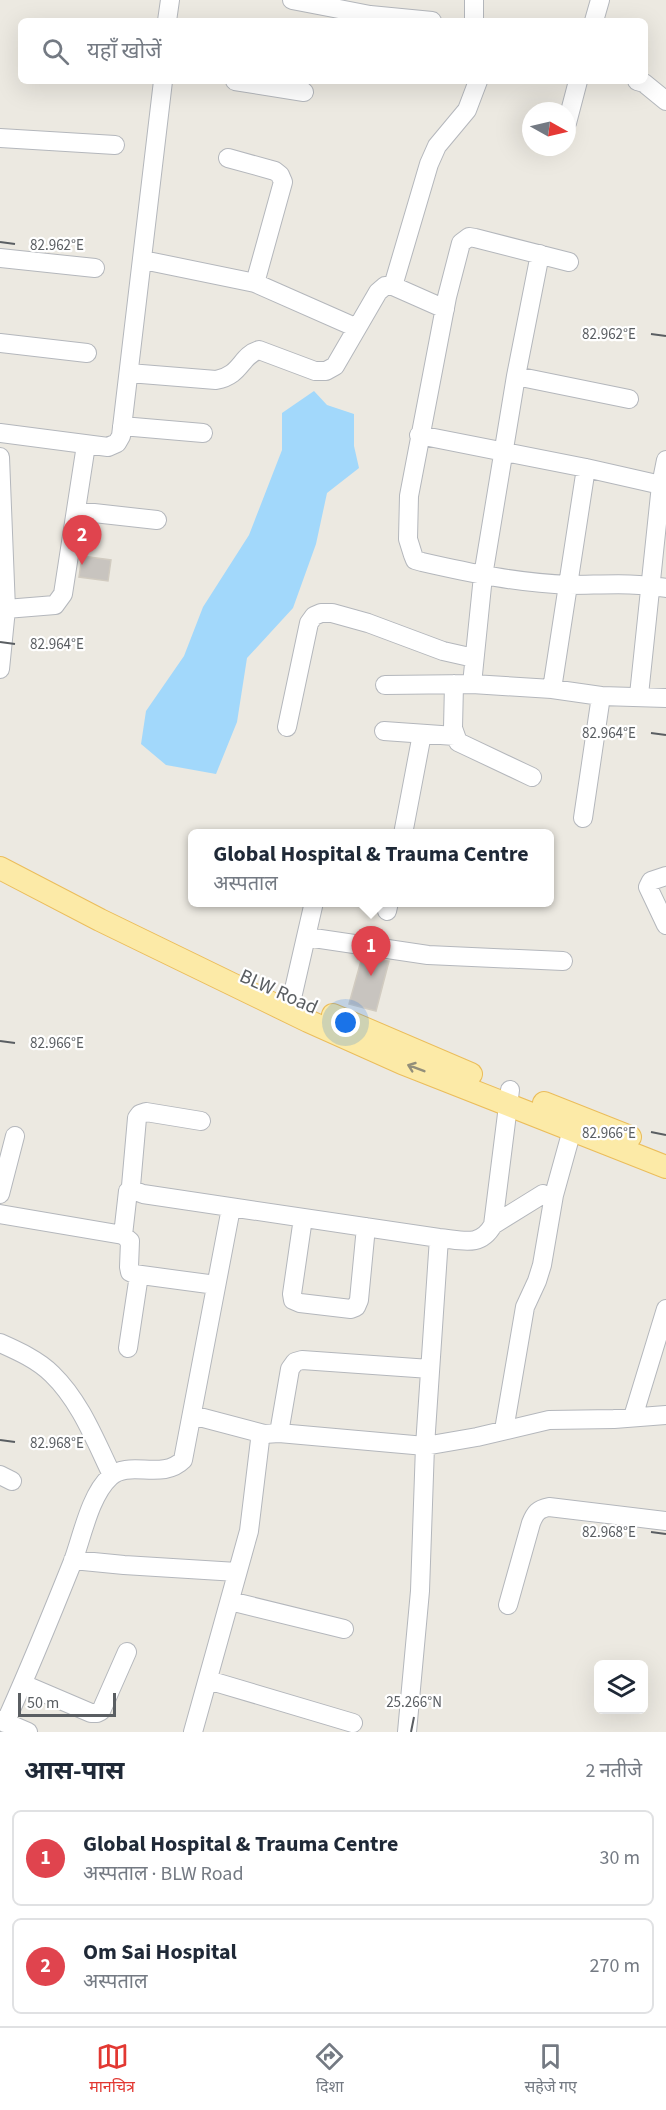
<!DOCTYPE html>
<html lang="hi">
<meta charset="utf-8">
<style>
body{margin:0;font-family:"Source Sans 3","Noto Sans Devanagari",sans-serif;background:#f2f2f3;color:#1f2937}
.controls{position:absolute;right:18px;bottom:18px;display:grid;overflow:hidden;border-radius:9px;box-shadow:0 6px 24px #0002}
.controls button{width:54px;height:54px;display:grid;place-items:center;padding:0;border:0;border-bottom:2px solid #e0e1e3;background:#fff;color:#1f2937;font:30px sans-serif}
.compass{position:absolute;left:522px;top:102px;width:54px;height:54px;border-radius:50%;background:#fff;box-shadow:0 6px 24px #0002;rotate:98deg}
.scale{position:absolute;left:18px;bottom:15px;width:98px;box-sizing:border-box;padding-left:6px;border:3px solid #5a5e62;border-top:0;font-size:16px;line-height:21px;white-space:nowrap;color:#5a5e62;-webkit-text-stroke:4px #fff;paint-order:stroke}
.you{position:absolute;left:346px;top:1023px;width:21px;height:21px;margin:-15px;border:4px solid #fff;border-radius:50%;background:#1a73e8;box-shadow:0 0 0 9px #1a73e833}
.badge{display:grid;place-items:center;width:39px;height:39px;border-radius:50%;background:#e23832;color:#fff;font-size:20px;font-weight:700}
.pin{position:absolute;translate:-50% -50px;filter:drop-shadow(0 2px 3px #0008)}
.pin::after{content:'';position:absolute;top:32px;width:21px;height:18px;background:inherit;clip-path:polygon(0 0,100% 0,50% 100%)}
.popup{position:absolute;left:188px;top:829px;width:366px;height:78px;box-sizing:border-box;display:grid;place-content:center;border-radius:9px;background:#fff;filter:drop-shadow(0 2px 4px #0005);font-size:20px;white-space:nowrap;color:#747a83}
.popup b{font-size:22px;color:#1f2937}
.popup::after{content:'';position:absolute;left:50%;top:100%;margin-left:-12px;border:12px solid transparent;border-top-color:#fff}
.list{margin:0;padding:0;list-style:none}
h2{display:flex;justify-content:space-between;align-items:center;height:78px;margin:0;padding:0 24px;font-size:26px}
h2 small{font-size:20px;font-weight:400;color:#747a83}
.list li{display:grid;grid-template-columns:39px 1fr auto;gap:18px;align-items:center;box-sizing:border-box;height:96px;margin:0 12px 12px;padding:0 12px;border:2px solid #e0e1e3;border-radius:9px}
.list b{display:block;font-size:22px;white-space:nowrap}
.list p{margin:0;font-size:20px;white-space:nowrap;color:#747a83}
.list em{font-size:20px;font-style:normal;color:#747a83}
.icon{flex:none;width:33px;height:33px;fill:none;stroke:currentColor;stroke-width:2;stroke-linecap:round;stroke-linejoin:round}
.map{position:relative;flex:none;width:666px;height:1732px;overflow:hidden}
.search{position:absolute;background:#fff;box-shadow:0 6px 24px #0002;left:18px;right:18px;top:18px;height:66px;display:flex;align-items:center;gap:15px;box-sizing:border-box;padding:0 21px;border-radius:9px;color:#747a83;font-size:22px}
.sheet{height:294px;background:#fff}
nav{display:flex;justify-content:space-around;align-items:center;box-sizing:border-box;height:84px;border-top:2px solid #e0e1e3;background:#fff;font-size:16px;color:#747a83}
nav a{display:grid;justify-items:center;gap:3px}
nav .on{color:#e23832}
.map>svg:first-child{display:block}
.water{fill:#a2d8fb}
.building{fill:#c8c4bf;stroke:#d1cbc0;stroke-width:1.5}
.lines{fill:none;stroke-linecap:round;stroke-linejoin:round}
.minor-casing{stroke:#b4b7bc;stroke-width:20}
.major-casing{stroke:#ebbd5b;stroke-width:24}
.minor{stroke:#fff;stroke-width:18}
.major{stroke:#fceaa7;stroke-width:22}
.oneway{stroke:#938f7a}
.ticks{fill:none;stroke:#5a5e62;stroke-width:2}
.labels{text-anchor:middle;stroke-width:4.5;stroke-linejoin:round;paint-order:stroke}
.street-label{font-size:20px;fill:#5a5e62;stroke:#fff}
.ticks-label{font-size:15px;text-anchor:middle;fill:#5a5e62;stroke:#fff;stroke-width:4.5;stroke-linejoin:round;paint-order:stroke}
</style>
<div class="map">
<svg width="666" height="1732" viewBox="0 0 666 1732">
<rect width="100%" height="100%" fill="#ece9e1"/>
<path class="water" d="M314,391L327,405L354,414V446L359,468L327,493L316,544L293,608L247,658L237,722L216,774L166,765L141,744L146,711L184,656L203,607L249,535L282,450V413Z"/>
<path class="building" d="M82,556L111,560L108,581L79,577Z
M362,957L389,961L376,1011L349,1004Z"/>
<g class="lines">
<defs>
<path id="minor" d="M292,0L370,15L432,21
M167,21L170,0
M474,21V0
M594,21L600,0
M235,81L304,92
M637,81L644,83L666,101
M567,123L578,81
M0,138L115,145
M228,158L275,171L280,175L283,182L255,283
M0,258L95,268
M143,260L255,283L357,328
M569,262L475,238L469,237L461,243L447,297L409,496L408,539L413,555L415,560L422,562C470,573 519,583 569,585C602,585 633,582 666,588
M393,286L429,164L437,146L467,110L478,81
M0,343L87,353
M129,373L216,380C242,375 240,356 259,350L315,371H326L335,366L378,292L385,286H393L445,309
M516,376L629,399
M122,426L203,433
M0,433L108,447L117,443L121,436L163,81
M419,435L586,468L661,485L666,460
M0,457L6,609L0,669
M76,511L157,520
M6,609L55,605L63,594L86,445
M454,684L453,728L458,742L532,777
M472,684L483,576L516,376L540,254
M385,685L472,684L552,689L601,696L666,698
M552,689L586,468
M639,695L661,485
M287,727L309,623L314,616L321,613H332L368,623L443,651L474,658
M384,731L455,736
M583,818L601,696
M403,834L422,734
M666,876L651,881L648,887L666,925
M387,911L389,902
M307,937L428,955L563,961
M292,998L314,902
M201,1121L146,1112L140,1114L137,1118L131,1186L133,1190L143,1194L439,1238C462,1240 480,1248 493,1225L510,1090
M0,1194L15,1136
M0,1214L123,1235L130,1241L129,1267L130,1272L134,1274L216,1285
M303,1218L292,1294L293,1300L300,1303L351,1309L356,1307L359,1300L366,1227
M493,1225L543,1194
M123,1235L128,1191
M0,1343C18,1351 38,1360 52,1374C80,1401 95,1440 112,1475
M128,1348L139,1275
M192,1415L264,1434
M633,1417L666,1309
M504,1430L525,1307L537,1281L542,1265L554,1195L572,1130
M279,1433L290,1369L295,1362L302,1360L430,1369
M0,1475L12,1481
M73,1560L124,1565L237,1572
M230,1601L344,1629
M508,1605L531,1523C535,1513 538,1509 549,1507L666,1521
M208,1680L353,1723
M23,1684L91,1713H97L101,1711L127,1652
M0,1720L28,1732
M5,1723C29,1670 51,1616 73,1561C82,1537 90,1495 110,1477C129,1459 162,1481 183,1460L231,1208
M193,1732L249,1531L260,1440L264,1434L279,1433L425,1446L477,1437L549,1420L614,1419L666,1415
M407,1732L420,1591L425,1446L439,1238"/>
<path id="major" d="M0,868L100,920L308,1021L402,1063L666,1167
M333,1015L471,1074
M544,1103L630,1137"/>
</defs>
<use href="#minor" class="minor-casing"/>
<use href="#major" class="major-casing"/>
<use href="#minor" class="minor"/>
<use href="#major" class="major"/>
</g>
<defs><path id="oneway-shaft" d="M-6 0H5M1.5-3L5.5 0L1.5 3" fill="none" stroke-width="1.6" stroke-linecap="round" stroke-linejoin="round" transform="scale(1.5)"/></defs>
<use class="oneway" href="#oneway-shaft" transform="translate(416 1068) rotate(-159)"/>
<path class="ticks" d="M0,242L15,244M651,334L666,336M0,642L15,644M651,733L666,735M0,1041L15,1043M651,1132L666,1135M0,1440L15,1442M651,1532L666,1534M411,1732L414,1717"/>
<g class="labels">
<g class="street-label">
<text transform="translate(279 991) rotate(24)" y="7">BLW Road</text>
</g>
</g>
<g class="ticks-label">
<text x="57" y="250">82.962°E</text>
<text x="609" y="339">82.962°E</text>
<text x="57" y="649">82.964°E</text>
<text x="609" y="738">82.964°E</text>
<text x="57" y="1048">82.966°E</text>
<text x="609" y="1138">82.966°E</text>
<text x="57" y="1448">82.968°E</text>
<text x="609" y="1537">82.968°E</text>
<text x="414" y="1707">25.266°N</text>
</g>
</svg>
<div class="controls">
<button><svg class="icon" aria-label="layers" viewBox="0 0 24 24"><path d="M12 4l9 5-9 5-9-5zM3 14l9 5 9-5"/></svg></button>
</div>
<svg class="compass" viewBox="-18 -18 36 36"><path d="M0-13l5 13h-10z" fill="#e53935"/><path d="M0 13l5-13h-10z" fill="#747a83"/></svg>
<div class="scale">50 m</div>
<div class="you"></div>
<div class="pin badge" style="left:371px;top:976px;background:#e0444e">1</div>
<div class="popup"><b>Global Hospital &amp; Trauma Centre</b>अस्पताल</div>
<div class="pin badge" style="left:82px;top:565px;background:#e0444e">2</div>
<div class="search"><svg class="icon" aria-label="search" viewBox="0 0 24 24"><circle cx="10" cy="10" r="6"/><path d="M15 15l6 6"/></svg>यहाँ खोजें</div>
</div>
<section class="sheet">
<h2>आस-पास<small>2 नतीजे</small></h2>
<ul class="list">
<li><span class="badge" style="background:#e0444e">1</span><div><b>Global Hospital &amp; Trauma Centre</b><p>अस्पताल · BLW Road</p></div><em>30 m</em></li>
<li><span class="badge" style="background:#e0444e">2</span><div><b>Om Sai Hospital</b><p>अस्पताल</p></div><em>270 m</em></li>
</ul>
</section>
<nav>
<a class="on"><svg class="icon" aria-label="map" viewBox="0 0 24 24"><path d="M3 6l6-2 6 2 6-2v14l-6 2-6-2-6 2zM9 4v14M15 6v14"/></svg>मानचित्र</a>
<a><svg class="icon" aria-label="directions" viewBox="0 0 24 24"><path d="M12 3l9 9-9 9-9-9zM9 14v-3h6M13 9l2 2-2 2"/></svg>दिशा</a>
<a><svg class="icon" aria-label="saved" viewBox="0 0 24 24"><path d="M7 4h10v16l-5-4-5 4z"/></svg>सहेजे गए</a>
</nav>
